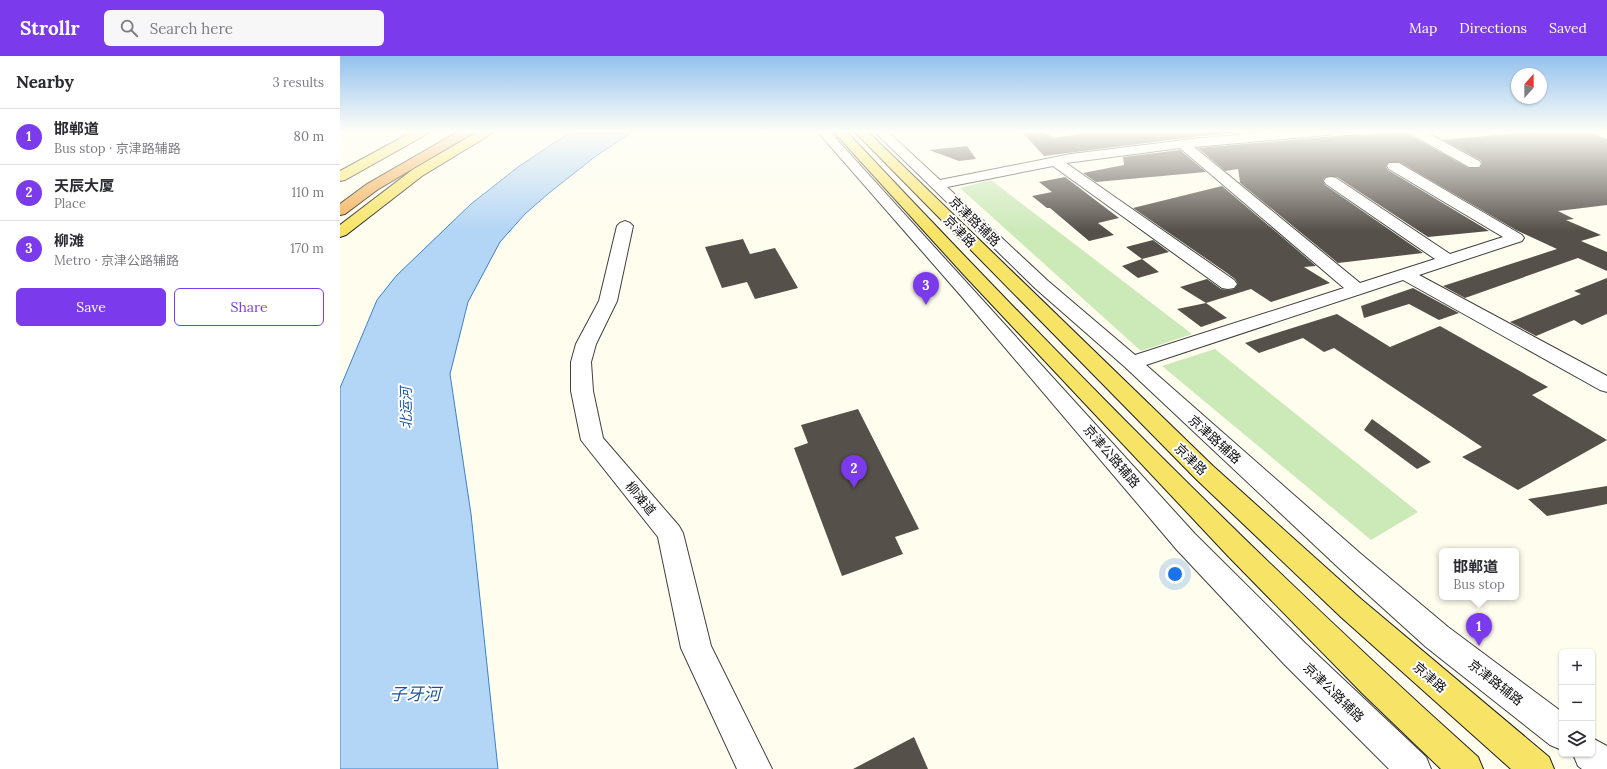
<!DOCTYPE html>
<meta charset="utf-8">
<style>
body{margin:0;font-family:Lora,"Noto Sans SC",serif;background:#f7f7f7;color:#2b2b33}
.controls{position:absolute;right:12px;bottom:12px;display:grid;overflow:hidden;border-radius:6px;box-shadow:0 1px 3px #0004}
.controls button{width:36px;height:36px;display:grid;place-items:center;padding:0;border:0;border-bottom:1px solid #e1e1e2;background:#fff;color:#2b2b33;font:20px sans-serif}
.compass{position:absolute;left:1171px;top:12px;width:36px;height:36px;border-radius:50%;background:#fff;box-shadow:0 1px 3px #0004;rotate:21deg}
.you{position:absolute;left:835px;top:518px;width:14px;height:14px;margin:-10px;border:3px solid #fff;border-radius:50%;background:#1a73e8;box-shadow:0 0 0 6px #1a73e833}
.badge{display:grid;place-items:center;width:26px;height:26px;border-radius:50%;background:#7c3aed;color:#fff;font-size:13px;font-weight:700}
.pin{position:absolute;translate:-50% -33px;filter:drop-shadow(0 1px 2px #0008)}
.pin::after{content:'';position:absolute;top:21px;width:14px;height:12px;background:inherit;clip-path:polygon(0 0,100% 0,50% 100%)}
.popup{position:absolute;left:1099px;top:492px;width:80px;height:52px;box-sizing:border-box;display:grid;place-content:center;border-radius:6px;background:#fff;filter:drop-shadow(0 1px 3px #0005);font-size:13px;white-space:nowrap;color:#7c7c81}
.popup b{font-size:15px;color:#2b2b33}
.popup::after{content:'';position:absolute;left:50%;top:100%;margin-left:-8px;border:8px solid transparent;border-top-color:#fff}
.list{margin:0;padding:0;list-style:none}
h2{display:flex;justify-content:space-between;align-items:center;height:52px;margin:0;padding:0 16px;font-size:17px}
h2 small{font-size:13px;font-weight:400;color:#7c7c81}
.list li{display:grid;grid-template-columns:26px 1fr auto;gap:12px;align-items:center;box-sizing:border-box;height:56px;padding:0 16px;border-top:1px solid #e1e1e2}
.list b{display:block;font-size:15px;white-space:nowrap}
.list p{margin:0;font-size:13px;white-space:nowrap;color:#7c7c81}
.list em{font-size:13px;font-style:normal;color:#7c7c81}
.actions{display:flex;gap:8px;padding:12px 16px}
.actions a{flex:1;padding:9px 0;border:1px solid #7c3aed;border-radius:6px;text-align:center;font-size:14px;color:#7c3aed}
.actions .main{background:#7c3aed;color:#fff}
.icon{flex:none;width:22px;height:22px;fill:none;stroke:currentColor;stroke-width:2;stroke-linecap:round;stroke-linejoin:round}
.map{position:relative;flex:none;width:1267px;height:713px;overflow:hidden}
header{display:flex;align-items:center;gap:24px;box-sizing:border-box;height:56px;padding:0 20px;background:#7c3aed;color:#fff}
header strong{font-size:19px}
nav{display:flex;gap:22px;margin-inline-start:auto;font-size:14px}
.search{width:280px;height:36px;background:#f7f7f7;display:flex;align-items:center;gap:10px;box-sizing:border-box;padding:0 14px;border-radius:6px;color:#7c7c81;font-size:15px}
main{display:flex}
aside{flex:1;background:#fff}
.map>svg:first-child{display:block}
.green{fill:#cce9b8}
.water{fill:#b3d5f6;stroke:#3b82cc}
.building{fill:#56504a}
.lines{fill:none;stroke-linecap:round;stroke-linejoin:round}
.minor-casing{stroke:#404040;stroke-width:2}
.major-casing{stroke:#1e1e1e;stroke-width:2}
.highway-casing{stroke:#1e1e1e;stroke-width:2}
.minor{fill:#fff;fill-rule:evenodd}
.major{fill:#f7e466;fill-rule:evenodd}
.highway{fill:#f3b058;fill-rule:evenodd}
.labels{text-anchor:middle;stroke-width:4;stroke-linejoin:round;paint-order:stroke}
.street-label{font-size:13px;fill:#0d0d0d;stroke:#fff}
.water-label{font-size:14px;font-style:italic;fill:#18559e;stroke:#fff}
.near-water-label{font-size:17px;font-style:italic;fill:#18559e;stroke:#fff}
</style>
<header>
<strong>Strollr</strong>
<div class="search"><svg class="icon" aria-label="search" viewBox="0 0 24 24"><circle cx="10" cy="10" r="6"/><path d="M15 15l6 6"/></svg>Search here</div>
<nav><a>Map</a><a>Directions</a><a>Saved</a></nav>
</header>
<main>
<aside>
<h2>Nearby<small>3 results</small></h2>
<ul class="list">
<li><span class="badge">1</span><div><b>邯郸道</b><p>Bus stop · 京津路辅路</p></div><em>80 m</em></li>
<li><span class="badge">2</span><div><b>天辰大厦</b><p>Place</p></div><em>110 m</em></li>
<li><span class="badge">3</span><div><b>柳滩</b><p>Metro · 京津公路辅路</p></div><em>170 m</em></li>
</ul>
<div class="actions"><a class="main">Save</a><a>Share</a></div>
</aside>
<div class="map">
<svg width="1267" height="713" viewBox="0 0 1267 713">
<rect width="100%" height="100%" fill="#fffdee"/>
<path class="green" d="M651,124L852,278L801,295L620,132Z
M875,293L1078,456L1031,484L822,310Z"/>
<path class="water" d="M232,75H294L256,100L209,137L185,158L160,186L128,246L110,318L131,458L158,713H0V332L37,244L56,220L131,148L178,111Z"/>
<path class="building" d="M681,75H702L714,82L759,75H930L861,80L704,100Z
M1067,75L1070,79L1129,112H1139L1142,107L1140,104L1103,84L1199,75H1247L1267,83V149L1218,155L1234,163L1226,164L1261,179L1241,185L1267,196V215L1238,202L1125,242L1103,230L1217,193L1176,174L1059,106H1049L1046,111L1048,114L1149,175L1088,181L997,121H986L983,124L985,129L1083,197L998,207L899,126H900L898,113L885,115L858,92L1018,78L1021,79Z
M627,90L636,103L619,105L589,94Z
M840,94L866,116L756,126L743,117L784,109L783,101Z
M725,121L779,162L758,167L774,179L749,185L710,152H707L692,140L712,136L699,126Z
M882,130L976,210L964,211L990,227L931,246L911,233L866,247L840,231L867,223L881,233L888,234L894,233L898,228L895,223L887,217L793,152Z
M403,183L410,198L435,192L458,232L415,243L407,226L382,232L365,191Z
M813,184L829,196L802,203L786,191Z
M802,203L819,216L798,222L782,210Z
M1267,222V258L1242,269L1234,264L1196,280L1170,266L1241,238L1234,235Z
M1073,232L1119,257L1099,264L1069,248L1024,262L1021,250Z
M866,247L887,262L861,271L837,253Z
M997,258L1050,291L1100,270L1208,331L1192,339L1267,384L1178,434L1122,401L1142,391L994,292L984,296L963,282L919,297L905,287Z
M518,353L579,473L555,481L563,498L502,520L454,392L468,387L461,369Z
M1032,363L1091,406L1077,413L1024,374Z
M1267,430V448L1207,460L1188,443Z
M574,681L588,713H513Z"/>
<g class="lines">
<defs>
<path id="minor" d="M477,75H489L855,478L966,588L1086,701L1091,713H1049L944,608L837,494L622,241Z
M534,75H547L600,124L731,98L861,82L947,75H993L991,78L987,79L854,91L1020,227L1095,203L986,128L984,125L986,122L991,121L996,122L1110,198L1163,181L1049,113L1047,110L1049,107H1059L1182,179L1184,182L1182,185L1079,219L1267,320V336L1260,334L1063,224L806,309L1021,498L1108,571L1222,656V694L1210,689L1086,591L1001,514L785,311L696,233ZM840,92L1004,232L795,299L708,225L607,131L713,110L882,232L888,233L894,232L897,228L894,224L726,107Z
M1069,75H1084L1139,105L1141,108L1139,111H1129L1071,78Z
M285,165L290,167L293,170L277,245L256,288L251,306L253,335L263,382L339,470L343,477L371,590L432,713H397L341,592L318,481L241,384L231,335V306L236,288L259,245L277,170L280,167Z
M1252,682L1267,690V713H1242L1238,710L1233,698H1252Z"/>
<path id="major" d="M74,75H89L87,78L5,124L0,125V115Z
M139,75H153L151,78L82,120L6,179L0,181V169L72,114Z
M493,75H506C709,291 917,503 1138,701L1143,713H1101L1022,637L888,500L625,220Z
M514,75H527L873,410L1021,543L1209,701L1214,713H1171L1001,561L855,422Z"/>
<path id="highway" d="M119,75H133L131,78L37,134L5,158L0,159V148L27,128Z"/>
</defs>
<use href="#minor" class="minor-casing"/>
<use href="#major" class="major-casing"/>
<use href="#highway" class="highway-casing"/>
<use href="#minor" class="minor"/>
<use href="#major" class="major"/>
<use href="#highway" class="highway"/>
</g>
<linearGradient id="sky" x2="0" y2="1"><stop stop-color="#93c1ee"/><stop offset="0.43" stop-color="#fffef7"/><stop offset="1" stop-color="#fffef7" stop-opacity="0"/></linearGradient>
<rect width="1267" height="175" fill="url(#sky)"/>
<g class="labels">
<g class="street-label">
<text transform="translate(635 165) rotate(44)" y="5">京津路辅路</text>
<text transform="translate(620 175) rotate(45)" y="5">京津路</text>
<text transform="translate(875 383) rotate(42)" y="5">京津路辅路</text>
<text transform="translate(772 400) rotate(49)" y="5">京津公路辅路</text>
<text transform="translate(851 403) rotate(44)" y="5">京津路</text>
<text transform="translate(301 442) rotate(50)" y="5">柳滩道</text>
<text transform="translate(1090 621) rotate(41)" y="5">京津路</text>
<text transform="translate(1156 626) rotate(38)" y="5">京津路辅路</text>
<text transform="translate(994 636) rotate(44)" y="5">京津公路辅路</text>
</g>
<g class="water-label">
<text transform="translate(66 352) rotate(-91)" y="5">北运河</text>
</g>
<g class="near-water-label">
<text x="75" y="644">子牙河</text>
</g>
</g>
</svg>
<div class="controls">
<button>+</button>
<button>−</button>
<button><svg class="icon" aria-label="layers" viewBox="0 0 24 24"><path d="M12 4l9 5-9 5-9-5zM3 14l9 5 9-5"/></svg></button>
</div>
<svg class="compass" viewBox="-18 -18 36 36"><path d="M0-13l5 13h-10z" fill="#e53935"/><path d="M0 13l5-13h-10z" fill="#7c7c81"/></svg>
<div class="you"></div>
<div class="pin badge" style="left:1139px;top:590px">1</div>
<div class="popup"><b>邯郸道</b>Bus stop</div>
<div class="pin badge" style="left:514px;top:432px">2</div>
<div class="pin badge" style="left:586px;top:249px">3</div>
</div>
</main>
